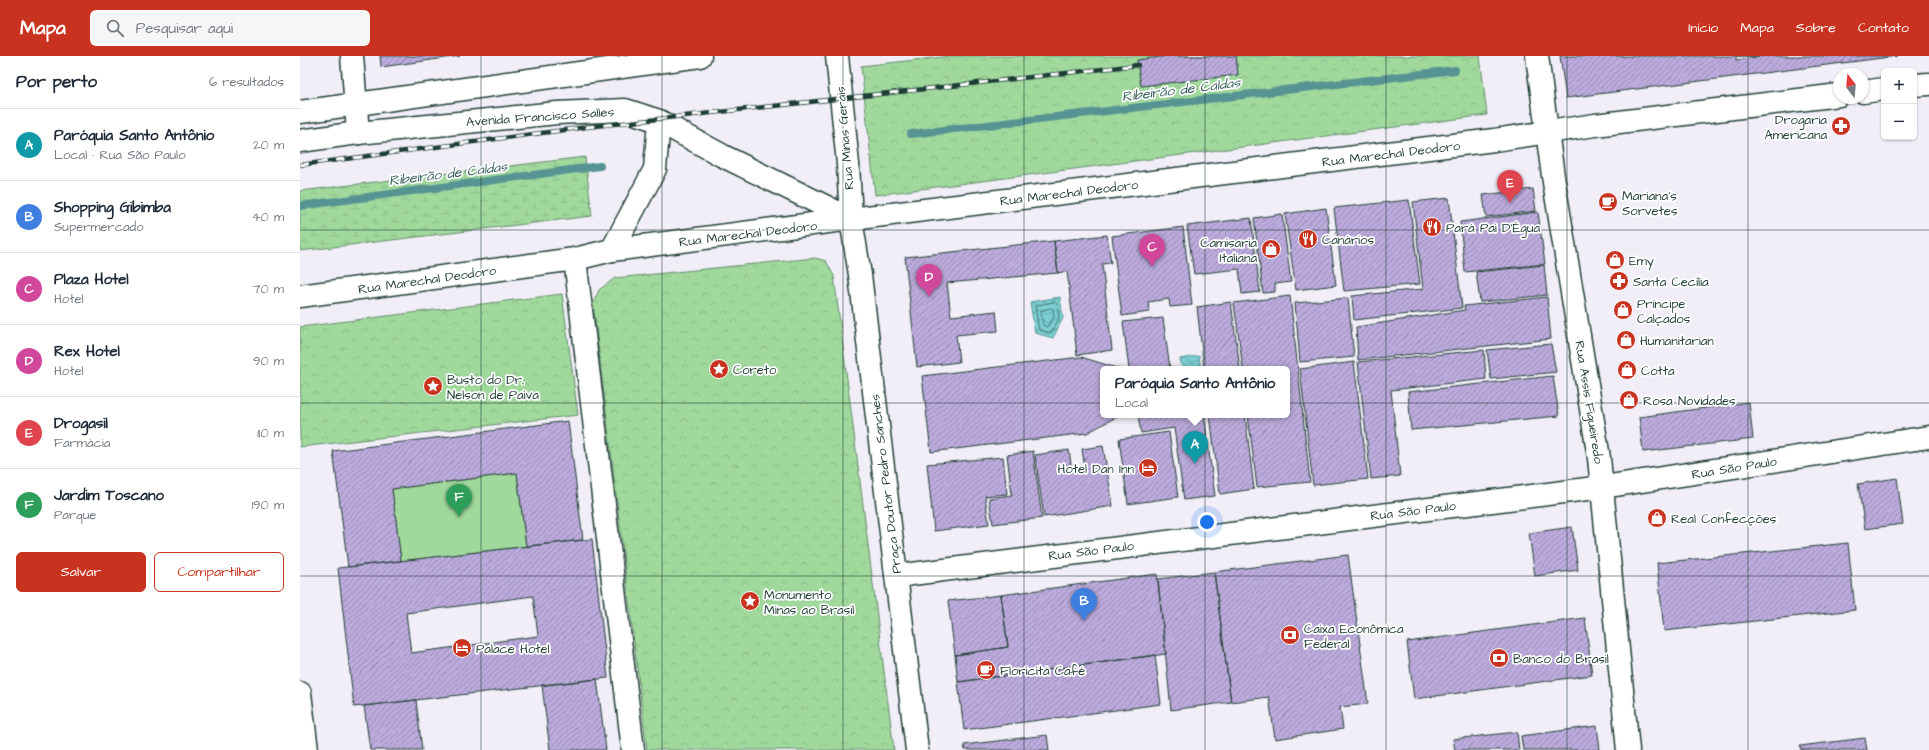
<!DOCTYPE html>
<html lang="pt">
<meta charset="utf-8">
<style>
body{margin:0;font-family:"Architects Daughter",sans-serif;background:#f6f6f7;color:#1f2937}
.controls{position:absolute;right:12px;top:12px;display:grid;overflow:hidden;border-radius:6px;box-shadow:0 1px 3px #0004}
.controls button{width:36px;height:36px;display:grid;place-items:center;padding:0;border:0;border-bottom:1px solid #e0e1e3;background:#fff;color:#1f2937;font:20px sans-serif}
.compass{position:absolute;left:1533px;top:12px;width:36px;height:36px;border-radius:50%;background:#fff;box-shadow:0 1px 3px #0004;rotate:344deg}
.you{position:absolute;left:907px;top:466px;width:14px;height:14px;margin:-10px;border:3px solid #fff;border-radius:50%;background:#1a73e8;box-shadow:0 0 0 6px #1a73e833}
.badge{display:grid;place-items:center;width:26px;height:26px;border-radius:50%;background:#c8321e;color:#fff;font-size:13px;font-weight:700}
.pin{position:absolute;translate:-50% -33px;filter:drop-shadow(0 1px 2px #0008)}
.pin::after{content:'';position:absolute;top:21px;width:14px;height:12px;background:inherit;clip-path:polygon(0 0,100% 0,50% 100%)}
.popup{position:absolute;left:800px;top:310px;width:190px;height:52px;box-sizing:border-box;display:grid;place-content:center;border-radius:6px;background:#fff;filter:drop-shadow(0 1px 3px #0005);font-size:13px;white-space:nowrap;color:#747a83}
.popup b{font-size:15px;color:#1f2937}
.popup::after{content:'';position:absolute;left:50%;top:100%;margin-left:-8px;border:8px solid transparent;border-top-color:#fff}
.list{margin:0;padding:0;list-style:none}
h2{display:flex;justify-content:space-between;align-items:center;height:52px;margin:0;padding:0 16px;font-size:17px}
h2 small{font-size:13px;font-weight:400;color:#747a83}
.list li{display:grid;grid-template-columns:26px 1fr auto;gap:12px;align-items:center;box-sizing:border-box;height:72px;padding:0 16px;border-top:1px solid #e0e1e3}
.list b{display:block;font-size:15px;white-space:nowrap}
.list p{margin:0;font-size:13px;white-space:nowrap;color:#747a83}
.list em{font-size:13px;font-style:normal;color:#747a83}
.actions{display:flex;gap:8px;padding:12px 16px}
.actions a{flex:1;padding:9px 0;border:1px solid #c8321e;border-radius:6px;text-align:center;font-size:14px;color:#c8321e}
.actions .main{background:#c8321e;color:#fff}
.icon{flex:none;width:22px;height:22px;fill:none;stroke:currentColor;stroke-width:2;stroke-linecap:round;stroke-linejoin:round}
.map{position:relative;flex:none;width:1629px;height:694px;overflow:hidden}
header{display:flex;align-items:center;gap:24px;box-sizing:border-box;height:56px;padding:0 20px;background:#c8321e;color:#fff}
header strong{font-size:19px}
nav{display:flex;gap:22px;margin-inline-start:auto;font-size:14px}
.search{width:280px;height:36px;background:#f6f6f7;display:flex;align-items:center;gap:10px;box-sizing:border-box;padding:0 14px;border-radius:6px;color:#747a83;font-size:15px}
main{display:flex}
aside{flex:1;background:#fff}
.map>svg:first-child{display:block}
.green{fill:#a1d99d;stroke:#608b68}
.wetland{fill:url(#wetland-marsh);stroke:#608b68}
.park{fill:url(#park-crowns);stroke:#608b68}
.water{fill:url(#water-waves);stroke:#579493}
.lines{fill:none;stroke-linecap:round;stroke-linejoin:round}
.shore{stroke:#447774;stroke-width:1}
.stream{stroke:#579493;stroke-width:8}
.building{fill:url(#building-hatch);stroke:#1f3d34;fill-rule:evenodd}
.minor-casing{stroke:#1f3d34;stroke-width:25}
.major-casing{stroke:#1f3d34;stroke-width:25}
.minor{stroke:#fff;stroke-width:22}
.major{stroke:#fff;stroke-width:22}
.rail-casing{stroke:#1f3d34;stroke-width:4.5}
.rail{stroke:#fff;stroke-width:3;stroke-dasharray:9;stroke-linecap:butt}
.grid{fill:none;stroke:#1f3d34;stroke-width:1;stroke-opacity:0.55}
.labels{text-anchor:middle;stroke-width:3.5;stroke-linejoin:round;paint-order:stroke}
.street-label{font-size:13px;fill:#1f3d34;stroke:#fff}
.poi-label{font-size:13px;fill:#1f3d34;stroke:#fff;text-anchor:start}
.water-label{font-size:14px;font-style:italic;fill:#36615c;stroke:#fff}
</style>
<header>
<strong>Mapa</strong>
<div class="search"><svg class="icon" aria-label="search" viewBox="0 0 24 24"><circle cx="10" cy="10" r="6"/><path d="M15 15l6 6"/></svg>Pesquisar aqui</div>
<nav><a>Início</a><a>Mapa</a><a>Sobre</a><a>Contato</a></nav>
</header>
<main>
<aside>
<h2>Por perto<small>6 resultados</small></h2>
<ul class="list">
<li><span class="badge" style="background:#0f9aa8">A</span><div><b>Paróquia Santo Antônio</b><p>Local · Rua São Paulo</p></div><em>20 m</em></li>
<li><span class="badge" style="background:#3f7fe0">B</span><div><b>Shopping Gibimba</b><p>Supermercado</p></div><em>40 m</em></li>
<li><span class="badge" style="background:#d1479c">C</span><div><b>Plaza Hotel</b><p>Hotel</p></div><em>70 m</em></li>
<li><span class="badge" style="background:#d1479c">D</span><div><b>Rex Hotel</b><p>Hotel</p></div><em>90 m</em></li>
<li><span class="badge" style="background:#e0444e">E</span><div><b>Drogasil</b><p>Farmácia</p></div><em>110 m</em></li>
<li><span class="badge" style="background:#2e9e5b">F</span><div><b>Jardim Toscano</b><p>Parque</p></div><em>190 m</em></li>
</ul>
<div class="actions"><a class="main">Salvar</a><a>Compartilhar</a></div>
</aside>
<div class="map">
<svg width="1629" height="694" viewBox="0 0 1629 694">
<defs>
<pattern id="wetland-marsh" width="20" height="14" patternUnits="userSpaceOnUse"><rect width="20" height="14" fill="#a1d99d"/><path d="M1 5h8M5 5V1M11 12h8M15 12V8" fill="none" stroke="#8abb88"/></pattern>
<pattern id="park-crowns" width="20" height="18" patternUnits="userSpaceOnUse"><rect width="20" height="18" fill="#a1d99d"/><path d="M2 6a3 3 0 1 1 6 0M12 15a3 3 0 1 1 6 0" fill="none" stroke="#8abb88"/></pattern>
<pattern id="water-waves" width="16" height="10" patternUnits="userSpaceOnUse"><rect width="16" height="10" fill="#7cced3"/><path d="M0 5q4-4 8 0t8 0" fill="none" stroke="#65a8ac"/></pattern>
<pattern id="building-hatch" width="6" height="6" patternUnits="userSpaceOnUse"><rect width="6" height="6" fill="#bcabdc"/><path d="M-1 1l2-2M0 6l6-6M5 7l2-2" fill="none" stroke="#988cb3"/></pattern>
</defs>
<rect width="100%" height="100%" fill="#f2eef8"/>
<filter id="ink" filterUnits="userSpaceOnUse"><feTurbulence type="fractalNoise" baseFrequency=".025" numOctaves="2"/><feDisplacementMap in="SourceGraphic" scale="8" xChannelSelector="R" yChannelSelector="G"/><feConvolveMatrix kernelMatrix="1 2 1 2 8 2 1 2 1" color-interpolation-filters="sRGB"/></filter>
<g filter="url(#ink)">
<path class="green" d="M217,417L226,490L101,505L92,433Z"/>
<path class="wetland" d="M285,101L292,160L0,195V135Z"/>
<path class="park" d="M651,0H1180L1187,59L575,139L561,10Z
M515,202L526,205L534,220L594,694H347L293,247L299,234L315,222Z
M262,238L278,359L0,391V271Z"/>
<path class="water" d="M760,241L763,262L753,282L735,277L730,246Z
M899,300L901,313H882L880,303Z"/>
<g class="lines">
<path class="shore" d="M755,246L757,248L759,262L752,276L750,277L739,274L735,250Z
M751,252L753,253L754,261L747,271L743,269L741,255Z"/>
<path class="stream" d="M611,78L1155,14
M0,150L300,110"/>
</g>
<path class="building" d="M80,0H160L81,11Z
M868,0H936L938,19L841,30L837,4Z
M1260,0H1598L1266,42Z
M1436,0H1463L1436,4Z
M1233,133L1236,155L1186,161L1183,139Z
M1149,142L1162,252L1054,264L1052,240L1123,233L1113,146Z
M1109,144L1120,228L1044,235L1034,152Z
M1026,152L1036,229L996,234L985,158Z
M1238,156L1245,208L1165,216L1160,166Z
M982,158L991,226L975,228V236L963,237L954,162Z
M951,162L960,236L942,238L939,213L894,218L887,170Z
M883,171L892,249L870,251L869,243L848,246L849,256L822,260L812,180Z
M807,179L811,207L802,208L812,294L777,299L767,215L758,217L754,185Z
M754,185L758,217L647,227L651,260L696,255L698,275L656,279L659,306L617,311L605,201Z
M1244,209L1247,239L1180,246L1176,216Z
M990,240L1010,426L957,431L948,359H987V313H943L934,247Z
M1247,241L1251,283L1058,304L1056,271L1165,254L1164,250Z
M1048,242L1054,301L1000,306L995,247Z
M931,246L940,313H904L897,251Z
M863,262L870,313H829L823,266Z
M1251,288L1256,316L1191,323L1187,294Z
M1184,294L1186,323L1091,334L1100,420L1071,423L1058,306Z
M781,301L820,313H803V359H820L787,377L631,396L622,320Z
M1054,306L1068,423L1013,429L1000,313Z
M1253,320L1259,360L1111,374L1108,336Z
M1449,346L1453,383L1343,396L1339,361Z
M838,359H904L915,440L884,444L874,372L841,377Z
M910,359H945L954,433L920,438Z
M268,365L283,484L226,490L217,417L92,433L101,505L48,511L33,395Z
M869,376L878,441L828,448L819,383Z
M803,390L813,450L744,461L735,399L769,394L772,415L785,413L782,393Z
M733,395L742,462L693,468L689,442L712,439L707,399Z
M703,401L707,438L685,440L689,468L634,475L627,408Z
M1597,422L1603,468L1565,473L1558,428Z
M1272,471L1278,514L1235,520L1229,477Z
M292,483L308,622L54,651L38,512ZM233,540L238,580L111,597L106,557Z
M1548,487L1555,554L1364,575L1357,507Z
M1048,499L1068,648L1040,651L1043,673L975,683L969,641L931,646L914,516Z
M914,516L931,646L871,654L858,523Z
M857,518L866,598L658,626L655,599L708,591L701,539Z
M701,539L708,591L655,599L648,545Z
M1285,562L1292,619L1114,643L1107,586Z
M855,599L861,648L664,674L658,626Z
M297,623L306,694H250L242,629Z
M116,644L122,694H70L64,650Z
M1297,670L1300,694H1223L1221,680Z
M1217,676L1219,694H1155L1153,683Z
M747,679L749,694H665L664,689Z
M1565,682L1567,694H1501L1500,690Z"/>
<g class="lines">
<defs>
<path id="minor" d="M52,0L58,77
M537,0L548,108L551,163L560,219L617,694
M1237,0L1253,120L1299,402L1328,694
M275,203L333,694
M0,240L275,203L312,194L551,163
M596,520L1303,431L1629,381
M0,637L7,694"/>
<path id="major" d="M1614,29L1629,28
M1563,36L1584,33
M0,56L400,0
M0,85L58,77L257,57L325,54L359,65L423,100L551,163L1194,84L1295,69L1539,39
M312,194L355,113L359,65"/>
</defs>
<use href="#minor" class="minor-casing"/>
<use href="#major" class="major-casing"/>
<use href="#minor" class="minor"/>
<use href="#major" class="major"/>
<defs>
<path id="rail" d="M0,109L287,71L838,9"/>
</defs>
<use href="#rail" class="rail-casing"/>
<use href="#rail" class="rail"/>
</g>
</g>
<path class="grid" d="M181,0V694M362,0V694M543,0V694M724,0V694M905,0V694M1086,0V694M1267,0V694M1448,0V694M0,174H1629M0,347H1629M0,520H1629"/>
<defs>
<symbol id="pharmacy-disc" viewBox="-11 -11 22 22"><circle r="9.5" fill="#c8321e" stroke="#fff"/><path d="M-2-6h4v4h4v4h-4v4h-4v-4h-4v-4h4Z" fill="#fff"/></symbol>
<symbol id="cafe-disc" viewBox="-11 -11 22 22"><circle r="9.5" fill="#c8321e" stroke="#fff"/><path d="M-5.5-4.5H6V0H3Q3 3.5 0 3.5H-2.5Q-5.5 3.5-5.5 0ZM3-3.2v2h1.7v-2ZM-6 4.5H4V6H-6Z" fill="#fff"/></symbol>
<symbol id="restaurant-disc" viewBox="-11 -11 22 22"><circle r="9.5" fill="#c8321e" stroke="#fff"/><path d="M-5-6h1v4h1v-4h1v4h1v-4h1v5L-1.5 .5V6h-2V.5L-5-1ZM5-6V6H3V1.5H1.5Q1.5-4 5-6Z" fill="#fff"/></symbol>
<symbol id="shop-disc" viewBox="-11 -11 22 22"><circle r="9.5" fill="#c8321e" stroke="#fff"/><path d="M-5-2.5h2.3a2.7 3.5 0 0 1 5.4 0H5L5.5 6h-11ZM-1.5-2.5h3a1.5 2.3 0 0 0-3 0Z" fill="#fff"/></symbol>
<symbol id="sight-disc" viewBox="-11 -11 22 22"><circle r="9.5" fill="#c8321e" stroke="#fff"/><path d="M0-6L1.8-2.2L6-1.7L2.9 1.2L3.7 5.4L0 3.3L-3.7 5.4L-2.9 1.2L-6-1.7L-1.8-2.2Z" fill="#fff"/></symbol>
<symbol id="hotel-disc" viewBox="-11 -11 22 22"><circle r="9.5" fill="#c8321e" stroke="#fff"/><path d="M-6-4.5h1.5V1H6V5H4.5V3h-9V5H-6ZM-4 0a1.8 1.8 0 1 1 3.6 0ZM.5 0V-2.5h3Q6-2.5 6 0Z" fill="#fff"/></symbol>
<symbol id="bank-disc" viewBox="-11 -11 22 22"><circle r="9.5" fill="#c8321e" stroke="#fff"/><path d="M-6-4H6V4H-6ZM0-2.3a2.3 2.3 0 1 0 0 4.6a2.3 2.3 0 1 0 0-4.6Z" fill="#fff"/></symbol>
</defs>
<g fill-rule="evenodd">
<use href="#pharmacy-disc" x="1530" y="59" width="22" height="22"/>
<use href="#cafe-disc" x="1297" y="135" width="22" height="22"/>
<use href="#restaurant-disc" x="1121" y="160" width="22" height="22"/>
<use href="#restaurant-disc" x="997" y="172" width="22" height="22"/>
<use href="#shop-disc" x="960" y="182" width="22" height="22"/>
<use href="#shop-disc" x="1304" y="193" width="22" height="22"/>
<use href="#pharmacy-disc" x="1308" y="214" width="22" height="22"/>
<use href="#shop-disc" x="1312" y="243" width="22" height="22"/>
<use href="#shop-disc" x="1315" y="273" width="22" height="22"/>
<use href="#sight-disc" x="408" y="302" width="22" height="22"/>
<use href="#shop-disc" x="1316" y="303" width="22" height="22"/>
<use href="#sight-disc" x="122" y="319" width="22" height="22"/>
<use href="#shop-disc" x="1318" y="333" width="22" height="22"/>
<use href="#hotel-disc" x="837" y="401" width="22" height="22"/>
<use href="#shop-disc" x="1346" y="451" width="22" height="22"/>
<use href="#sight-disc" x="439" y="534" width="22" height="22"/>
<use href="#bank-disc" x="979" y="568" width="22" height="22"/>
<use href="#hotel-disc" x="151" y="581" width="22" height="22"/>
<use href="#bank-disc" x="1188" y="591" width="22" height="22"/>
<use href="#cafe-disc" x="675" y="603" width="22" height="22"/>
</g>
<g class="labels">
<g class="street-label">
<text transform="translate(240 60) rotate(-4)" y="5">Avenida Francisco Salles</text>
<text transform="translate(544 82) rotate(-95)" y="5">Rua Minas Gerais</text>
<text transform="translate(1091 97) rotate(-7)" y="5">Rua Marechal Deodoro</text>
<text transform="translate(769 136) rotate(-7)" y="5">Rua Marechal Deodoro</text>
<text transform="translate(448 177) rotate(-7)" y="5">Rua Marechal Deodoro</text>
<text transform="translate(127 223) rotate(-8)" y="5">Rua Marechal Deodoro</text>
<text transform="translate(1290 346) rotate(81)" y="5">Rua Assis Figueiredo</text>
<text transform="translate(1434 411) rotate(-9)" y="5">Rua São Paulo</text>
<text transform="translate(585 428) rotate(-97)" y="5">Praça Doutor Pedro Sanches</text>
<text transform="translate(1113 454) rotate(-7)" y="5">Rua São Paulo</text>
<text transform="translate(791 494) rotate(-7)" y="5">Rua São Paulo</text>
</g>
<g class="poi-label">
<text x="1527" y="68" text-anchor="end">Drogaria<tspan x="1527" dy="15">Americana</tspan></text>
<text x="1322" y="144">Mariana's<tspan x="1322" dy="15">Sorvetes</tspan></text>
<text x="1146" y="176">Pará Pai D'Égua</text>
<text x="1022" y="188">Canários</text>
<text x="957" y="191" text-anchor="end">Camisaria<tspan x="957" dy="15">Italiana</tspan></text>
<text x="1329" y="209">Emy</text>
<text x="1333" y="230">Santa Cecília</text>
<text x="1337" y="252">Príncipe<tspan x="1337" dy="15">Calçados</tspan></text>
<text x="1340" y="289">Humanitarian</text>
<text x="433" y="318">Coreto</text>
<text x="1341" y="319">Cotta</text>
<text x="147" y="328">Busto do Dr.<tspan x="147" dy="15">Nelson de Paiva</tspan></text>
<text x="1343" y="349">Rosa Novidades</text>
<text x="834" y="417" text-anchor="end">Hotel Dan Inn</text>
<text x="1371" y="467">Real Confecçōes</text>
<text x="464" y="543">Monumento<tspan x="464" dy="15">Minas ao Brasil</tspan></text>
<text x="1004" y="577">Caixa Econômica<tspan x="1004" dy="15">Federal</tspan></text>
<text x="176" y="597">Palace Hotel</text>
<text x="1213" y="607">Banco do Brasil</text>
<text x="700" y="619">Floricitá Café</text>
</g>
<g class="water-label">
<text transform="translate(881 33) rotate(-7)" y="5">Ribeirão de Caldas</text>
<text transform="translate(148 117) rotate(-7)" y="5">Ribeirão de Caldas</text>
</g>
</g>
</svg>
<div class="controls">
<button>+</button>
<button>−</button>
</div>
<svg class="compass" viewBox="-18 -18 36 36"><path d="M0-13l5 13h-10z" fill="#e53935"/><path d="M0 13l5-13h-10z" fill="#747a83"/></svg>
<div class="you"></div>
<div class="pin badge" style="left:895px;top:408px;background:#0f9aa8">A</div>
<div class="popup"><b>Paróquia Santo Antônio</b>Local</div>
<div class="pin badge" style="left:784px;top:565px;background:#3f7fe0">B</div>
<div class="pin badge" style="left:852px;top:211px;background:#d1479c">C</div>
<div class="pin badge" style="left:629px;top:241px;background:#d1479c">D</div>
<div class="pin badge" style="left:1210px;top:147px;background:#e0444e">E</div>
<div class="pin badge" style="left:159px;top:461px;background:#2e9e5b">F</div>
</div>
</main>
